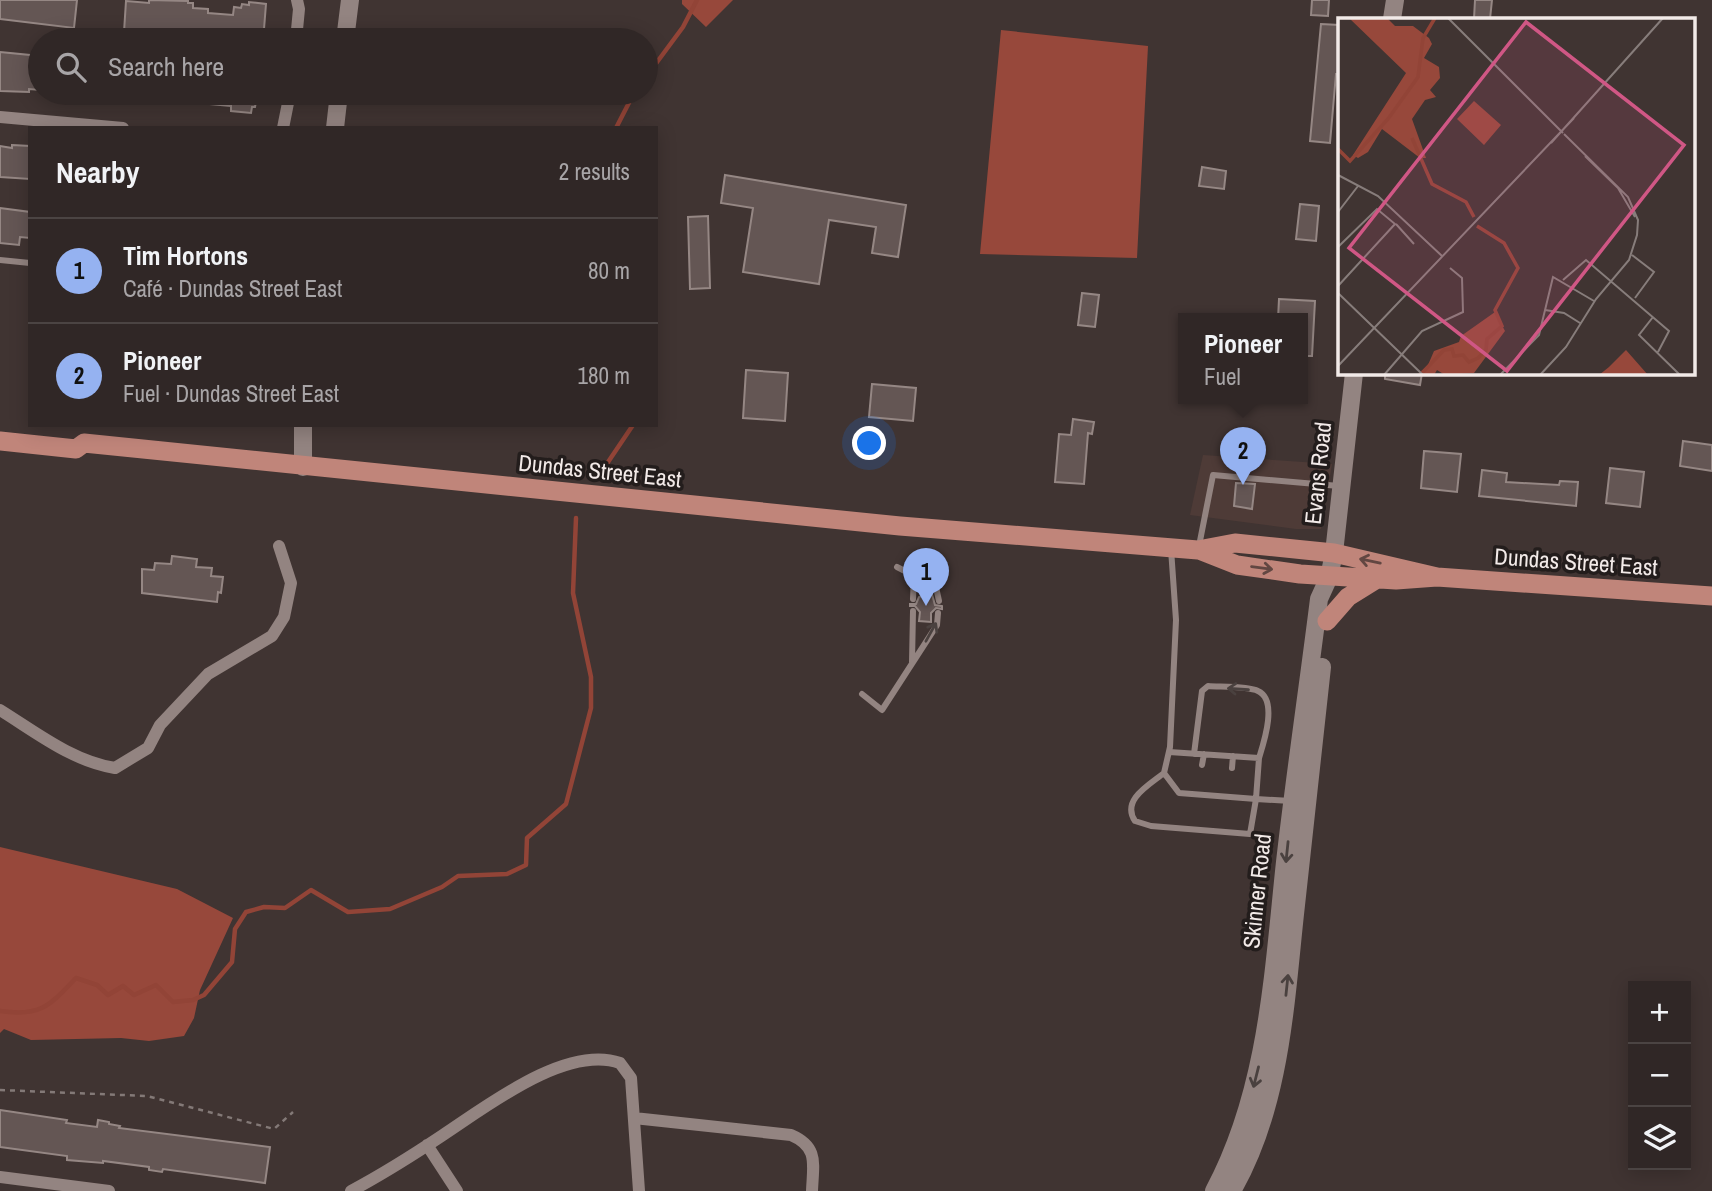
<!DOCTYPE html>
<meta charset="utf-8">
<style>
body{margin:0;font-family:"Archivo Narrow",sans-serif;background:#3c3332;color:#f1f3f6}
.controls{position:absolute;right:21px;bottom:21px;display:grid;overflow:hidden;border-radius:0px;box-shadow:0 4px 18px #0003}
.controls button{width:63px;height:63px;display:grid;place-items:center;padding:0;border:0;border-bottom:2px solid #4b4443;background:#302726;color:#f1f3f6;font:35px sans-serif}
.you{position:absolute;left:870px;top:444px;width:24px;height:24px;margin:-18px;border:5px solid #fff;border-radius:50%;background:#1a73e8;box-shadow:0 0 0 10px #1a73e833}
.badge{display:grid;place-items:center;width:46px;height:46px;border-radius:50%;background:#95b2f1;color:#111;font-size:23px;font-weight:700}
.pin{position:absolute;translate:-50% -58px;filter:drop-shadow(0 2px 4px #0008)}
.pin::after{content:'';position:absolute;top:37px;width:24px;height:21px;background:inherit;clip-path:polygon(0 0,100% 0,50% 100%)}
.popup{position:absolute;left:1178px;top:313px;width:130px;height:91px;box-sizing:border-box;display:grid;place-content:center;border-radius:0px;background:#302726;filter:drop-shadow(0 2px 5px #0005);font-size:23px;white-space:nowrap;color:#a8a5a7}
.popup b{font-size:26px;color:#f1f3f6}
.popup::after{content:'';position:absolute;left:50%;top:100%;margin-left:-14px;border:14px solid transparent;border-top-color:#302726}
.list{margin:0;padding:0;list-style:none}
h2{display:flex;justify-content:space-between;align-items:center;height:91px;margin:0;padding:0 28px;font-size:30px}
h2 small{font-size:23px;font-weight:400;color:#a8a5a7}
.list li{display:grid;grid-template-columns:46px 1fr auto;gap:21px;align-items:center;box-sizing:border-box;height:105px;padding:0 28px;border-top:2px solid #4b4443}
.list b{display:block;font-size:26px;white-space:nowrap}
.list p{margin:0;font-size:23px;white-space:nowrap;color:#a8a5a7}
.list em{font-size:23px;font-style:normal;color:#a8a5a7}
.icon{flex:none;width:38px;height:38px;fill:none;stroke:currentColor;stroke-width:2;stroke-linecap:round;stroke-linejoin:round}
.map{position:relative;flex:none;width:1712px;height:1191px;overflow:hidden}
.search{position:absolute;background:#302726;box-shadow:0 4px 18px #0003;left:28px;top:28px;width:630px;height:77px;display:flex;align-items:center;gap:18px;box-sizing:border-box;padding:0 24px;border-radius:38px;color:#a8a5a7;font-size:26px}
.panel{position:absolute;background:#302726;box-shadow:0 4px 18px #0003;left:28px;top:126px;width:630px;height:301px;border-radius:0px}
.map>svg:first-child{display:block}
.built{fill:#4e3b37}
.forest{fill:#97483b}
.lines{fill:none;stroke-linecap:round;stroke-linejoin:round}
.stream{stroke:#924437;stroke-width:4.5}
.building{fill:#645654;stroke:#958784;stroke-width:2}
.path{stroke:#837977;stroke-width:2.5;stroke-dasharray:5 5;stroke-linecap:butt}
.lane{stroke:#938481;stroke-width:6}
.street{stroke:#938481;stroke-width:12}
.secondary{stroke:#938481;stroke-width:18}
.primary{stroke:#c0857a;stroke-width:19}
.oneway{stroke:#624742}
.oneway2{stroke:#4a413f}
.labels{text-anchor:middle;stroke-width:7;stroke-linejoin:round;paint-order:stroke}
.street-label{font-size:23px;fill:#f2eae8;stroke:#231d1c}
.inset-river{fill:none;stroke:#924437;stroke-width:3.5}
.inset-road{fill:none;stroke:#877d7b;stroke-width:2}
.view{fill:#d05785;fill-opacity:0.15;stroke:#d05785;stroke-width:3.5}
.inset-edge{fill:none;stroke:#f2eae8;stroke-width:3.5}
</style>
<div class="map">
<svg width="1712" height="1191" viewBox="0 0 1712 1191">
<rect width="100%" height="100%" fill="#403432"/>
<path class="built" d="M1203,455L1332,464L1321,529H1296L1190,515Z"/>
<path class="forest" d="M682,0H733L706,27L682,4Z
M1001,30L1148,46L1137,258L980,254Z
M0,847L177,889L233,918L200,990L194,1018L184,1036L149,1041L121,1038L31,1040L4,1029L0,1033Z"/>
<g class="lines">
<path class="stream" d="M646,77L683,27L697,0
M616,128L634,93
M602,471L633,425
M0,1011C41,1017 49,1006 76,978L97,985L108,995L123,986L134,995L156,985L173,1002L193,1000L204,995L232,962L235,929L246,912L264,907L285,908L311,890L348,912L390,909L442,887L458,876L507,874L526,865L527,838L566,804L591,708V677L573,593L576,518"/>
</g>
<path class="building" d="M0,0H77L74,28L0,19Z
M149,0L188,1V3H193V8L208,9V13L233,15L234,7L241,8L242,4L249,5V2L266,4L264,29L268,30L267,40L191,37V40L124,32L126,1L149,3Z
M1312,0H1329L1328,16L1311,15Z
M1475,0H1492L1490,19H1474Z
M1321,24L1339,25V74H1336L1330,143L1310,141Z
M0,52L40,56V90L29,89V92L0,91Z
M179,93H234L257,96L255,107H252L251,113L231,111V106L178,101Z
M12,145L30,146V179L0,177V146L12,148Z
M1202,167L1226,171L1224,189L1199,186Z
M725,175L906,205L898,257L872,253L876,227L829,220L819,284L743,272L753,208L721,203Z
M1300,204L1319,206L1316,241L1296,239Z
M0,208L30,212V238L20,237L19,245L0,243Z
M708,216L710,288L690,289L688,217Z
M1082,293L1099,295L1095,327L1078,325Z
M1279,299L1315,301L1312,356H1303V319H1278Z
M746,370L788,373L785,421L743,418Z
M1385,373H1422L1420,385L1385,379Z
M872,384L916,388L913,421L869,417Z
M1073,419L1094,422L1092,434L1088,433L1084,484L1055,482L1059,434L1071,435Z
M1683,441L1712,445V471L1680,466Z
M1424,451L1461,454L1457,492L1421,488Z
M1610,468L1644,472L1640,507L1606,503Z
M1482,470L1507,473L1506,482L1559,485L1560,481L1578,482L1576,506L1479,496Z
M1236,483L1255,484L1252,509L1234,506Z
M172,556L197,559L196,567L212,568L211,576L223,577L221,593L218,592L217,602L142,593V569L154,570L155,563L171,564Z
M924,587L931,591L935,605L942,606V609L936,608L931,613V622L919,621L920,612L915,606H910V604H916L919,597L922,596Z
M0,1110L67,1120L66,1123L97,1127L98,1120L109,1122V1124L120,1126L119,1128L270,1147L265,1183L163,1169L162,1172L149,1170V1167L103,1161V1163L67,1160V1156L0,1147Z"/>
<g class="lines">
<path class="path" d="M0,1090L147,1096L274,1129L293,1112"/>
<path class="lane" d="M0,260L30,263
M1199,546L1213,475L1339,486
M1171,549L1176,620L1170,747L1164,773C1149,785 1121,800 1135,821L1151,826L1250,834L1256,799L1291,801
M897,567L936,587L939,601
M913,599L914,576
M912,662L913,611
M862,694L882,710L937,625L938,613
M1194,754L1202,691L1208,686C1220,687 1248,686 1258,691C1278,700 1264,742 1259,758
M1202,765L1204,754
M1232,768L1233,756
M1164,773L1179,793L1256,799L1259,758L1169,752"/>
<path class="street" d="M296,40L299,9L297,0
M0,117L123,128
M283,128L290,93
M0,710C37,733 72,761 115,768L148,748L160,725L208,674L272,636L284,617L291,583L279,546
M634,1118L791,1135C819,1147 813,1164 812,1191
M427,1145L457,1191
M0,1177L109,1191
M351,1191C383,1174 413,1155 443,1135C486,1107 566,1044 620,1063L631,1078L639,1191"/>
<path class="secondary" d="M1392,19L1395,0
M345,40L350,0
M335,128L339,93
M303,425V467
M1214,1191C1268,1090 1273,974 1285,862C1295,774 1308,687 1319,599L1329,577L1334,553L1354,373
M1232,1191C1280,1108 1285,1008 1295,914C1304,832 1313,749 1322,667"/>
<path class="primary" d="M0,441L76,449L84,443L900,526L1198,550L1235,543L1334,553L1437,577
M1199,550L1237,565L1300,574L1396,580L1437,577L1712,596
M1327,621L1348,597L1377,579"/>
</g>
<defs><path id="oneway-shaft" d="M-6 0H5M1.5-3L5.5 0L1.5 3" fill="none" stroke-width="1.6" stroke-linecap="round" stroke-linejoin="round" transform="scale(1.75)"/></defs>
<g class="oneway">
<use href="#oneway-shaft" transform="translate(1370 561) rotate(-168)"/>
<use href="#oneway-shaft" transform="translate(1262 568) rotate(8)"/>
</g>
<g class="oneway2">
<use href="#oneway-shaft" transform="translate(931 632) rotate(-61)"/>
<use href="#oneway-shaft" transform="translate(1238 689) rotate(-176)"/>
<use href="#oneway-shaft" transform="translate(1287 852) rotate(96)"/>
<use href="#oneway-shaft" transform="translate(1287 985) rotate(-84)"/>
<use href="#oneway-shaft" transform="translate(1256 1077) rotate(104)"/>
</g>
<g class="labels">
<g class="street-label">
<text transform="translate(600 471) rotate(6)" y="8">Dundas Street East</text>
<text transform="translate(1318 473) rotate(-84)" y="8">Evans Road</text>
<text transform="translate(1576 562) rotate(4)" y="8">Dundas Street East</text>
<text transform="translate(1257 891) rotate(-84)" y="8">Skinner Road</text>
</g>
</g>
<g transform="translate(1338 18)">
<rect width="357" height="357" fill="#403432"/>
<path d="M11,0H49L57,8H75L91,20L94,26L86,40L101,49L102,60L92,72L98,79L87,82L74,101L88,140H82L44,111L30,134L20,140L15,137L68,55ZM136,83L163,107L146,127L119,101ZM157,294L167,313L136,355L107,357L99,352L96,357H79L90,347L96,333L121,324L123,318ZM288,332L310,357H261L271,349Z" fill="#97483b"/>
<path class="inset-river" d="M74,120L94,166L128,184L136,199M0,131L12,143L50,101L80,59L85,20L97,0M84,355L106,332L114,331L116,338L125,337L131,344L140,340L148,332L149,321L164,308L157,292L180,250L166,225L139,208"/>
<path class="inset-road" d="M110,0L225,115M213,125L325,0M247,138L280,170L297,199M0,157L40,178L104,238M0,194L20,168M58,206L76,226M0,229L39,191L57,206L0,268M294,237L316,254L297,280M225,262L248,242L331,313L320,334M0,275L85,357M207,292L226,295L242,305M315,299L301,317L342,357M0,348L236,100M46,357L84,313L125,294L124,260L112,250M162,357L201,317L215,259L256,283M202,357L228,329L258,281L291,242L299,217L300,202L290,179L226,116"/>
<path class="view" d="M188,4L346,127L169,353L11,230Z"/>
<rect width="357" height="357" class="inset-edge"/>
</g>
</svg>
<div class="controls">
<button>+</button>
<button>−</button>
<button><svg class="icon" aria-label="layers" viewBox="0 0 24 24"><path d="M12 4l9 5-9 5-9-5zM3 14l9 5 9-5"/></svg></button>
</div>
<div class="you"></div>
<div class="pin badge" style="left:926px;top:606px">1</div>
<div class="pin badge" style="left:1243px;top:485px">2</div>
<div class="popup"><b>Pioneer</b>Fuel</div>
<div class="search"><svg class="icon" aria-label="search" viewBox="0 0 24 24"><circle cx="10" cy="10" r="6"/><path d="M15 15l6 6"/></svg>Search here</div>
<section class="panel">
<h2>Nearby<small>2 results</small></h2>
<ul class="list">
<li><span class="badge">1</span><div><b>Tim Hortons</b><p>Café · Dundas Street East</p></div><em>80 m</em></li>
<li><span class="badge">2</span><div><b>Pioneer</b><p>Fuel · Dundas Street East</p></div><em>180 m</em></li>
</ul>
</section>
</div>
